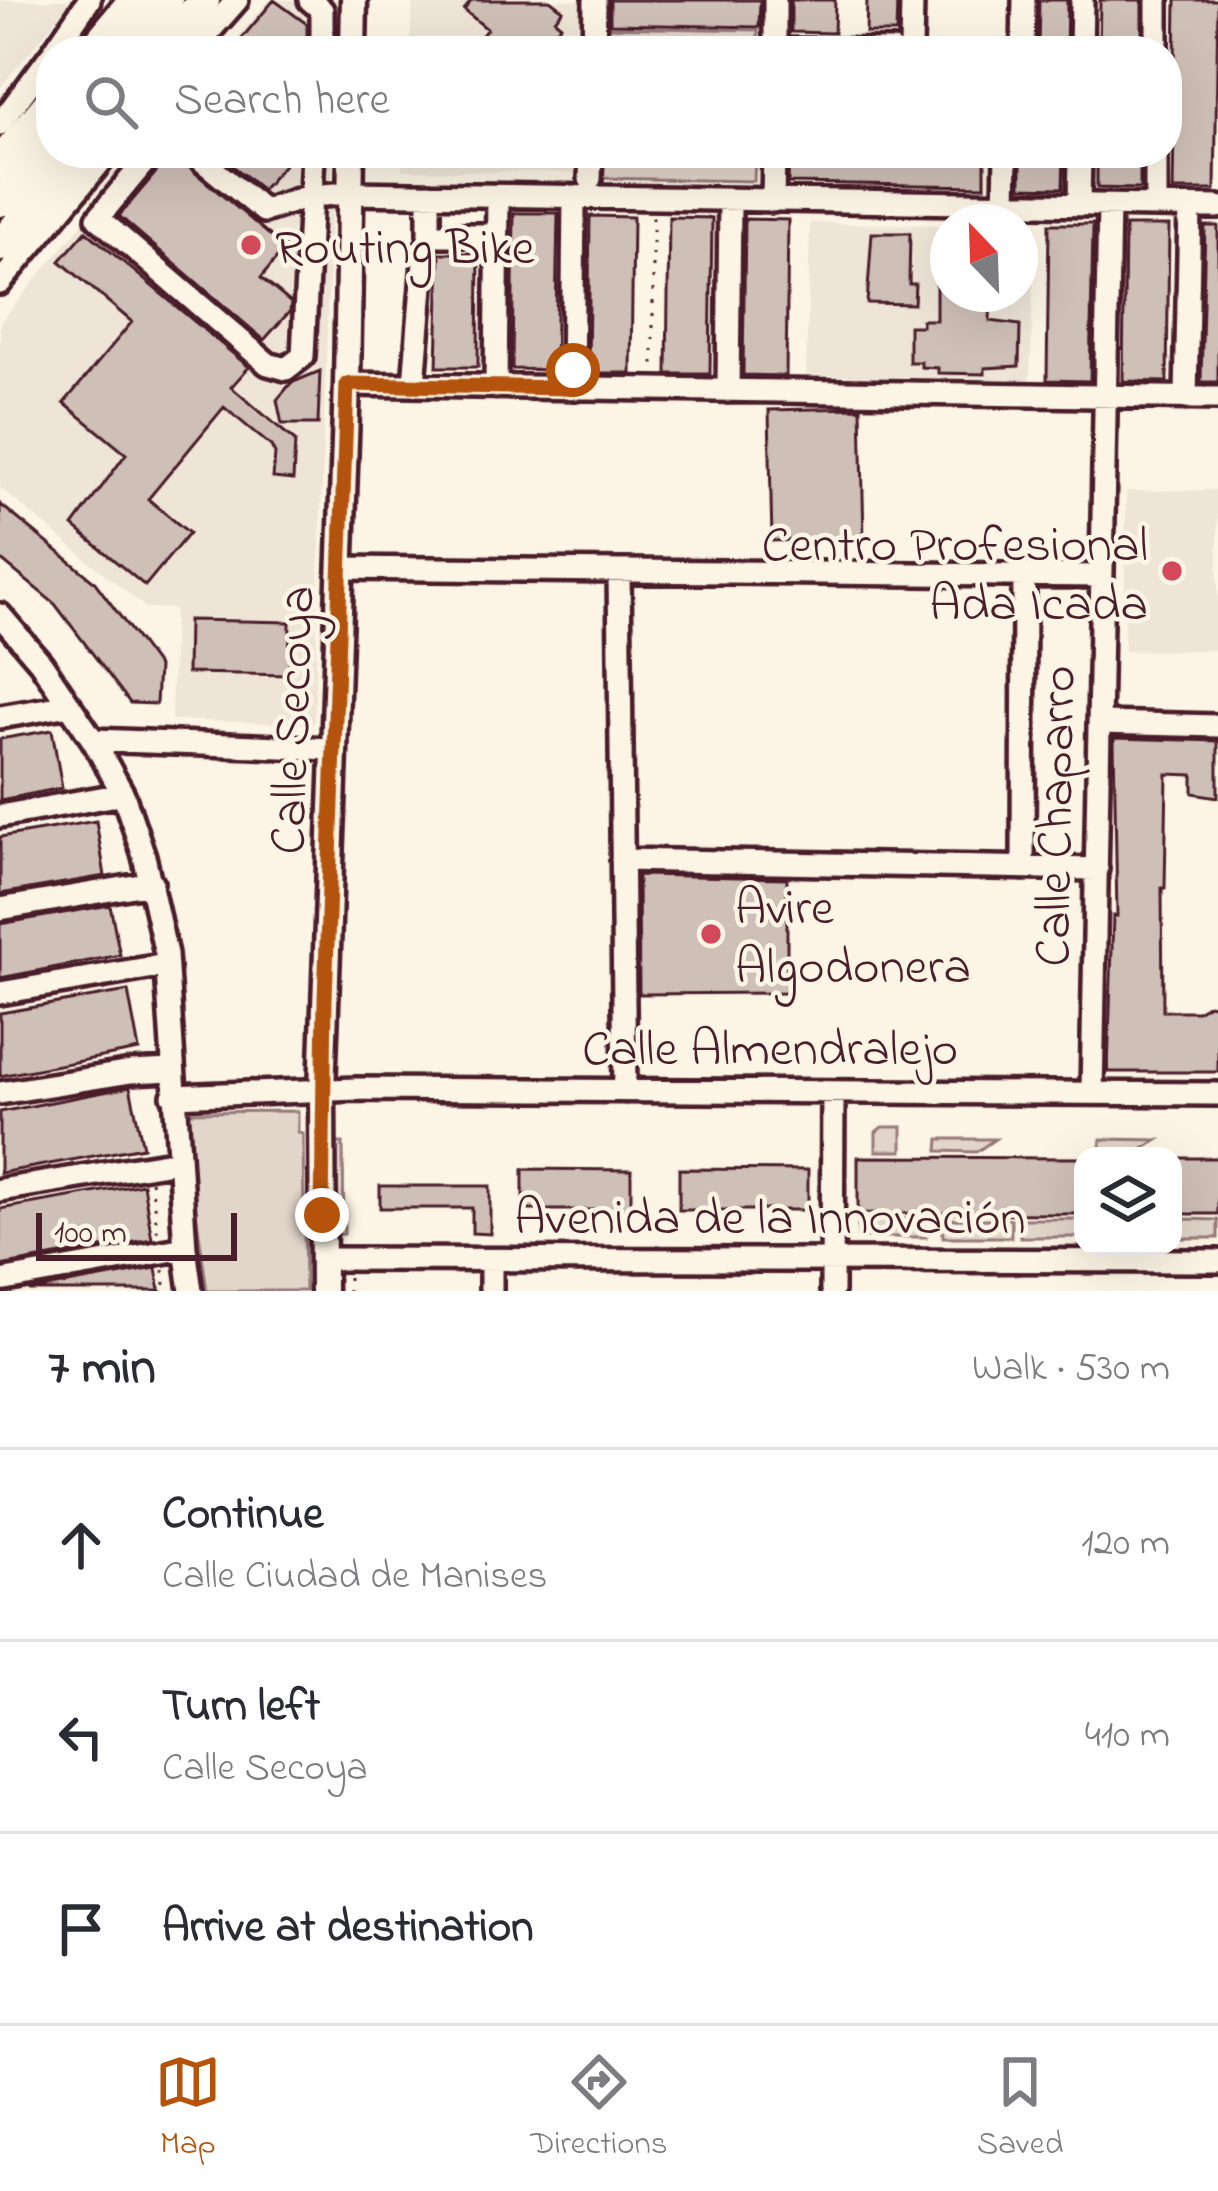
<!DOCTYPE html>
<meta charset="utf-8">
<style>
body{margin:0;font-family:"Indie Flower",sans-serif;background:#f2f2f3;color:#2b2b33}
.controls{position:absolute;right:36px;bottom:36px;display:grid;overflow:hidden;border-radius:24px;box-shadow:0 12px 48px #0002}
.controls button{width:108px;height:108px;display:grid;place-items:center;padding:0;border:0;border-bottom:3px solid #e1e1e2;background:#fff;color:#2b2b33;font:60px sans-serif}
.compass{position:absolute;left:930px;top:204px;width:108px;height:108px;border-radius:50%;background:#fff;box-shadow:0 12px 48px #0002;rotate:337deg}
.scale{position:absolute;left:36px;bottom:30px;width:201px;box-sizing:border-box;padding-left:12px;border:6px solid #4a1f2b;border-top:0;font-size:33px;line-height:42px;white-space:nowrap;color:#4a1f2b;-webkit-text-stroke:9px #fcf5e5;paint-order:stroke}
.stop{position:absolute;width:36px;height:36px;margin:-27px;border:9px solid #b45309;border-radius:50%;background:#fff}
.stop.end{background:#b45309;border-color:#fff;box-shadow:0 3px 12px #0008}
.list{margin:0;padding:0;list-style:none}
h2{display:flex;justify-content:space-between;align-items:center;height:156px;margin:0;padding:0 48px;font-size:51px}
h2 small{font-size:39px;font-weight:400;color:#7c7c81}
.list li{display:grid;grid-template-columns:78px 1fr auto;gap:36px;align-items:center;box-sizing:border-box;height:192px;padding:0 48px;border-top:3px solid #e1e1e2}
.list b{display:block;font-size:45px;white-space:nowrap}
.list p{margin:0;font-size:39px;white-space:nowrap;color:#7c7c81}
.list em{font-size:39px;font-style:normal;color:#7c7c81}
.icon{flex:none;width:66px;height:66px;fill:none;stroke:currentColor;stroke-width:2;stroke-linecap:round;stroke-linejoin:round}
.map{position:relative;flex:none;width:1218px;height:1291px;overflow:hidden}
.search{position:absolute;background:#fff;box-shadow:0 12px 48px #0002;left:36px;right:36px;top:36px;height:132px;display:flex;align-items:center;gap:30px;box-sizing:border-box;padding:0 42px;border-radius:48px;color:#7c7c81;font-size:45px}
.sheet{height:732px;background:#fff}
nav{display:flex;justify-content:space-around;align-items:center;box-sizing:border-box;height:168px;border-top:3px solid #e1e1e2;background:#fff;font-size:33px;color:#7c7c81}
nav a{display:grid;justify-items:center;gap:6px}
nav .on{color:#b45309}
.map>svg:first-child{display:block}
.built{fill:#eee5d7}
.green{fill:#e2d5ca;stroke:#967a7a;stroke-width:3}
.building{fill:#cfc0b7;stroke:#4a1f2b;stroke-width:3}
.lines{fill:none;stroke-linecap:round;stroke-linejoin:round}
.minor-casing{stroke:#4a1f2b;stroke-width:30}
.major-casing{stroke:#4a1f2b;stroke-width:33}
.highway-casing{stroke:#4a1f2b;stroke-width:39}
.path{stroke:#4a1f2b;stroke-width:3;stroke-dasharray:3 9;stroke-linecap:butt}
.minor{stroke:#fcf5e5;stroke-width:21}
.major{stroke:#fcf5e5;stroke-width:24}
.highway{stroke:#fcf5e5;stroke-width:30}
.route{stroke:#b45309;stroke-width:15}
.poi-dot{fill:#d1495b;stroke:#fcf5e5;stroke-width:4.5}
.labels{text-anchor:middle;stroke-width:9;stroke-linejoin:round;paint-order:stroke}
.poi-label{font-size:51px;fill:#4a1f2b;stroke:#fcf5e5;text-anchor:start}
.street-label{font-size:51px;fill:#4a1f2b;stroke:#fcf5e5}
</style>
<div class="map">
<svg width="1218" height="1291" viewBox="0 0 1218 1291">
<rect width="100%" height="100%" fill="#fcf5e5"/>
<filter id="ink" filterUnits="userSpaceOnUse"><feTurbulence type="fractalNoise" baseFrequency=".00833" numOctaves="2"/><feDisplacementMap in="SourceGraphic" scale="24" xChannelSelector="R" yChannelSelector="G"/><feConvolveMatrix kernelMatrix="1 2 1 2 8 2 1 2 1" color-interpolation-filters="sRGB"/></filter>
<g filter="url(#ink)">
<path class="built" d="M0,0H72L0,88Z
M269,0H339L337,51H227Z
M413,0H590L589,51H409Z
M141,153H333L314,724L171,720L174,609L146,608L0,488V323Z
M403,153H587L586,173L402,170Z
M810,223L948,225V294H1020V226H1035L1030,381L806,375Z
M1218,490V650L1124,651L1126,491Z"/>
<path class="green" d="M599,27L758,30L757,51H598Z
M596,153H755L754,181L595,178Z
M298,1111V1133L303,1134L305,1291H207L190,1168L188,1112Z
M882,1127H902V1151H876V1132Z
M939,1139H995L976,1152L938,1151Z
M1101,1139L1158,1140L1138,1152H1101Z
M334,1143H343L344,1234L336,1235Z
M858,1219H926V1237H858Z
M943,1219H1011V1237H943Z
M1020,1219H1083V1237H1020Z
M1182,1219L1218,1220V1238H1182Z"/>
<path class="building" d="M274,0L307,24V40L298,51H231Z
M472,0H550L563,10L555,20L561,25L551,36L570,51H476L482,44L478,40L487,29L464,10Z
M610,0H760L759,27L610,24Z
M791,0H835L834,33L791,32Z
M867,0H897L896,33H866Z
M1039,0H1067L1066,51H1038Z
M1100,0H1142V51H1099Z
M1176,0H1218L1215,190H1173Z
M167,153H172L285,248L261,278L291,303L290,311L264,340L119,216L164,163Z
M217,153H284L289,159L262,190Z
M789,153H985V186L788,183Z
M1021,153H1064L1063,188L1021,187Z
M1097,153H1140V189L1097,188Z
M514,213H558L555,370L512,369Z
M590,216L633,217L631,373H588Z
M669,217L712,218L710,374H667Z
M745,219L788,220L786,376L743,375Z
M1049,224H1093L1090,381L1047,380Z
M1125,226H1169L1167,382L1123,381Z
M1205,226H1218V382H1201Z
M86,231L249,367L231,387L295,441L293,480L273,478L275,454L271,446L224,407L148,499L189,533L145,586L73,526L126,454L64,403L132,322L60,261Z
M872,233H910L909,284H915L914,304L867,303Z
M440,253H479L478,367H437Z
M936,277H948V294H991L990,321L1020,325L1019,366L985,368V374L938,373V368L921,367V362H909V326H922V320H936Z
M320,371L318,424H282L277,400L291,383Z
M861,408L864,538L772,541L769,410Z
M0,504L94,581L158,667L156,704L130,703L55,604L0,559Z
M188,620L290,622L289,675L187,673Z
M52,730L62,788L0,800V739Z
M1114,738L1218,741V797L1193,793V775L1167,774L1165,888H1162L1163,1011H1197L1209,1004L1218,1006V1072H1108L1113,916H1117Z
M96,821L105,876L0,894V837Z
M638,875L787,878V993L639,994Z
M110,905L120,955L0,978V924Z
M128,991L139,1050L0,1076V1013Z
M130,1087L143,1147L0,1173V1112Z
M858,1157L1083,1158V1214L858,1213Z
M1173,1158H1218V1214H1173Z
M523,1169L631,1170V1210H523Z
M679,1169L808,1170V1210H679Z
M143,1184L152,1239L0,1266V1209Z
M380,1186H490V1234L472,1233V1208H380Z
M156,1268L160,1291H29Z"/>
<g class="lines">
<defs>
<path id="minor" d="M310,0L322,10V51
M775,50L893,51
M54,51L89,0
M192,51L237,0
M594,51L595,0
M775,51V0
M911,51L912,0
M1023,51L1024,0
M1081,51L1082,0
M1157,51V0
M0,124L51,55
M152,153L98,218L268,364L286,369L303,356L313,153
M193,153L264,211L309,196L350,193L1218,207
M590,179L591,153
M429,194V235H497
M773,201L774,153
M1005,203L1006,153
M1079,204L1080,153
M1156,206V153
M0,283L108,153
M347,384L1218,398
M414,384L425,249
M496,387L498,197
M572,388L574,197
M728,391L730,200
M1186,398L1190,207
M340,568L1102,576
M619,571L625,1091
M0,615L41,663L93,740L123,794L144,856L166,954L185,1248L191,1291
M0,717L70,705
M1100,723L1218,726
M93,740L333,749
M0,816L123,794
M622,860L1097,869
M1023,868L1024,575
M0,909L152,883
M0,993L166,965
M0,1093L131,1072L172,1070
M1092,1093L1109,205
M173,1096L357,1089L1218,1094
M0,1190L178,1161
M323,1259L1218,1261
M491,1260V1291
M0,1281L185,1248
M832,1291L833,1092"/>
<path id="major" d="M353,51L354,0
M323,1291L322,1092L347,384L351,153"/>
<path id="highway" d="M92,51L134,0
M124,51L167,0
M162,51L204,0
M0,163L51,101
M0,201L51,140
M0,246L77,153"/>
</defs>
<use href="#minor" class="minor-casing"/>
<use href="#major" class="major-casing"/>
<use href="#highway" class="highway-casing"/>
<path class="path" d="M653,217V369
M151,1181L158,1237
M163,1270L166,1291
M348,1277V1291"/>
<use href="#minor" class="minor"/>
<use href="#major" class="major"/>
<use href="#highway" class="highway"/>
</g>
</g>
<g class="lines" filter="url(#ink)">
<path class="route" d="M322,1215L325,999L347,384L572,388L573,370"/>
</g>
<g class="poi-dot">
<circle cx="251" cy="245" r="12"/>
<circle cx="1172" cy="571" r="12"/>
<circle cx="711" cy="934" r="12"/>
</g>
<g class="labels">
<g class="poi-label">
<text x="275" y="263">Routing Bike</text>
<text x="1148" y="560" text-anchor="end">Centro Profesional<tspan x="1148" dy="59">Ada Icada</tspan></text>
<text x="735" y="923">Avire<tspan x="735" dy="59">Algodonera</tspan></text>
</g>
<g class="street-label">
<text transform="translate(290 720) rotate(-88)" y="18">Calle Secoya</text>
<text transform="translate(1053 816) rotate(-89)" y="18">Calle Chaparro</text>
<text x="770" y="1064">Calle Almendralejo</text>
<text x="770" y="1233">Avenida de la Innovación</text>
</g>
</g>
</svg>
<div class="controls">
<button><svg class="icon" aria-label="layers" viewBox="0 0 24 24"><path d="M12 4l9 5-9 5-9-5zM3 14l9 5 9-5"/></svg></button>
</div>
<svg class="compass" viewBox="-18 -18 36 36"><path d="M0-13l5 13h-10z" fill="#e53935"/><path d="M0 13l5-13h-10z" fill="#7c7c81"/></svg>
<div class="scale">100 m</div>
<div class="stop" style="left:573px;top:370px"></div>
<div class="stop end" style="left:322px;top:1215px"></div>
<div class="search"><svg class="icon" aria-label="search" viewBox="0 0 24 24"><circle cx="10" cy="10" r="6"/><path d="M15 15l6 6"/></svg>Search here</div>
</div>
<section class="sheet">
<h2>7 min<small>Walk · 530 m</small></h2>
<ul class="list">
<li><svg class="icon" aria-label="ahead" viewBox="0 0 24 24"><path d="M12 20V5M6 11l6-6 6 6"/></svg><div><b>Continue</b><p>Calle Ciudad de Manises</p></div><em>120 m</em></li>
<li><svg class="icon" aria-label="left" viewBox="0 0 24 24"><path d="M17 20v-9H6M10 6l-5 5 5 5"/></svg><div><b>Turn left</b><p>Calle Secoya</p></div><em>410 m</em></li>
<li><svg class="icon" aria-label="arrive" viewBox="0 0 24 24"><path d="M6 21V4h12l-3 4 3 4H6"/></svg><div><b>Arrive at destination</b></div></li>
</ul>
</section>
<nav>
<a class="on"><svg class="icon" aria-label="map" viewBox="0 0 24 24"><path d="M3 6l6-2 6 2 6-2v14l-6 2-6-2-6 2zM9 4v14M15 6v14"/></svg>Map</a>
<a><svg class="icon" aria-label="directions" viewBox="0 0 24 24"><path d="M12 3l9 9-9 9-9-9zM9 14v-3h6M13 9l2 2-2 2"/></svg>Directions</a>
<a><svg class="icon" aria-label="saved" viewBox="0 0 24 24"><path d="M7 4h10v16l-5-4-5 4z"/></svg>Saved</a>
</nav>
